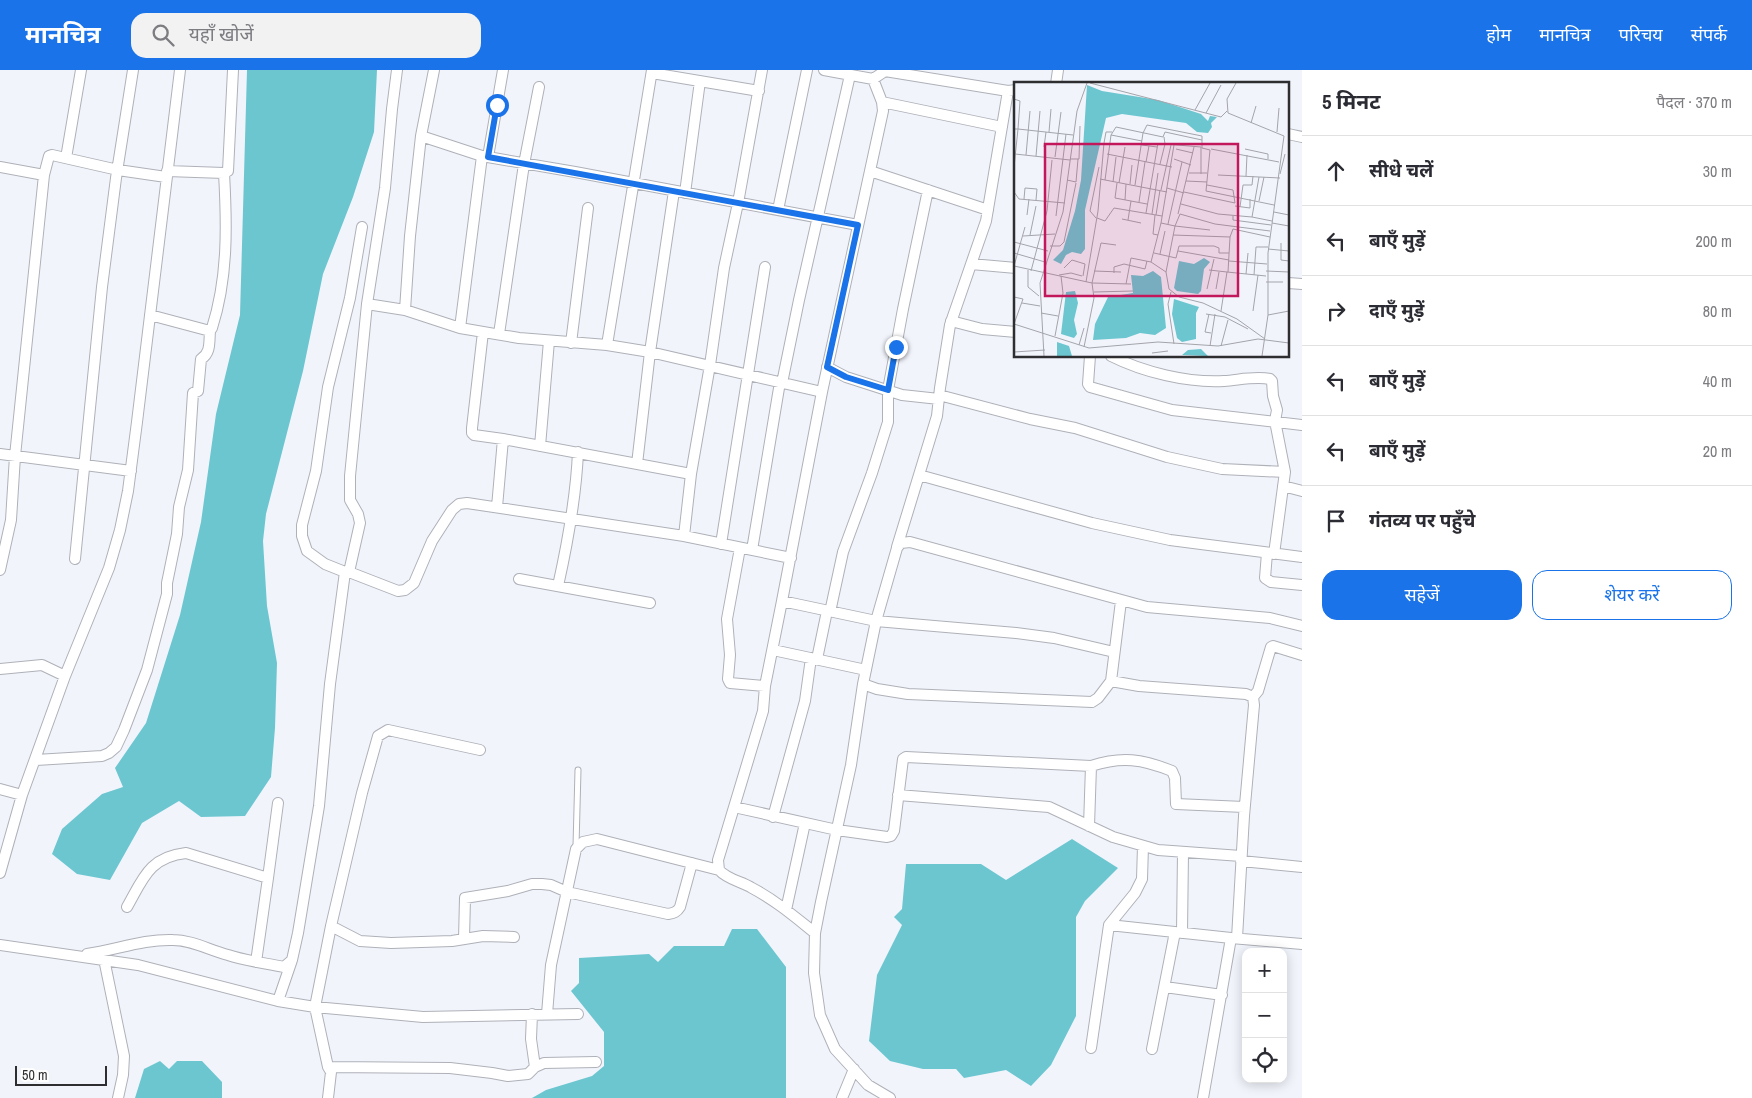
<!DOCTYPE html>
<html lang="hi">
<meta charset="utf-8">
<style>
body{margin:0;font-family:"Archivo Narrow","Noto Sans Devanagari",sans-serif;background:#f2f2f3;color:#2b2b33}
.controls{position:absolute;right:15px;bottom:15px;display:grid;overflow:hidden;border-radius:10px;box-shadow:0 2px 12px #0003}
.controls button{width:45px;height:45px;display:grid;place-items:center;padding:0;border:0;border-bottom:1px solid #e1e1e2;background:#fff;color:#2b2b33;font:25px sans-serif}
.scale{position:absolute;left:15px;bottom:12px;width:92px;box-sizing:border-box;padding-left:5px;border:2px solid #2e2e31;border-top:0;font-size:14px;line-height:18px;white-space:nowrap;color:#2e2e31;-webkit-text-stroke:4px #fff;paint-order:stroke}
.stop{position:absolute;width:15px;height:15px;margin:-11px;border:4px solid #1a73e8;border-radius:50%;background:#fff}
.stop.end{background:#1a73e8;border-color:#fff;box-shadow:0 1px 5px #0008}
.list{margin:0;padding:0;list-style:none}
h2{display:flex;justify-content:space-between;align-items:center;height:65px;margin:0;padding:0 20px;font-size:21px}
h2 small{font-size:16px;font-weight:400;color:#7c7c81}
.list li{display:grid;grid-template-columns:32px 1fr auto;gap:15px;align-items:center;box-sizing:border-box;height:70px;padding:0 20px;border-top:1px solid #e1e1e2}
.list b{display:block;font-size:19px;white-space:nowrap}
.list em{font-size:16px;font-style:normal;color:#7c7c81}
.actions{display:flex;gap:10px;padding:15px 20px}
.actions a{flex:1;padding:11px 0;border:1px solid #1a73e8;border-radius:15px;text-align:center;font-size:18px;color:#1a73e8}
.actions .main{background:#1a73e8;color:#fff}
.icon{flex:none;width:28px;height:28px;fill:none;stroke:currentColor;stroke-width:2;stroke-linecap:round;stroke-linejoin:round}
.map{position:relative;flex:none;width:1302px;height:1028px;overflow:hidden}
header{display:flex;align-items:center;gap:30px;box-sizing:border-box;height:70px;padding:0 25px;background:#1a73e8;color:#fff}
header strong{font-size:24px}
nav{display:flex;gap:28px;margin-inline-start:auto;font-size:18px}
.search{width:350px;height:45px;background:#f2f2f3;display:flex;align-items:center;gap:12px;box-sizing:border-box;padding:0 18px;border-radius:15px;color:#7c7c81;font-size:19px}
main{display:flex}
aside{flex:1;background:#fff}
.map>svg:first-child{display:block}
.water{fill:#6cc6d0}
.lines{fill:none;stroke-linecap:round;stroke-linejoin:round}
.lane-casing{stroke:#afb1b9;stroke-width:7}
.street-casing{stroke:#afb1b9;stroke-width:12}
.lane{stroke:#fff;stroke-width:5}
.street{stroke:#fff;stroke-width:10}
.route{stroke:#1a73e8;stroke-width:6}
.inset-road{fill:none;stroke:#a4a5ab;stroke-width:1}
.view{fill:#c2185b;fill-opacity:0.15;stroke:#c2185b;stroke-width:2.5}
.inset-edge{fill:none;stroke:#2e2e31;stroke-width:2.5}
</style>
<header>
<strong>मानचित्र</strong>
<div class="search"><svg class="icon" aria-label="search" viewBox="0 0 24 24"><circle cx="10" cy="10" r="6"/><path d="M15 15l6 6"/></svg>यहाँ खोजें</div>
<nav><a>होम</a><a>मानचित्र</a><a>परिचय</a><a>संपर्क</a></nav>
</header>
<main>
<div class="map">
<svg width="1302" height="1028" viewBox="0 0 1302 1028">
<rect width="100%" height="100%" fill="#f2f4fc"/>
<path class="water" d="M247,0H377L374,62L353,127L323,204L303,301L266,444L263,471L267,536L277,593L275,658L271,707L245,746L201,747L179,731L142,753L110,810L77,804L52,784L62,759L102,724L123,717L115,698L146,653L180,545L201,452L216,344L240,245Z
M1072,769L1118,798L1085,831L1076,847V946L1051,995L1031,1016L1006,1000L964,1008L956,999H923L890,991L869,971L877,905L902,855L894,847L902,839L906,794H981L1006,810Z
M732,859H757L786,897V1028H532L546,1020L592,1006L604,996V962L571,921L579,913V888L649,884L658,892L674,876H724Z
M160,991L169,999L177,991H202L222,1012V1028H135L144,999Z"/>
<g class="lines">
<defs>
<path id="lane" d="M576,776L578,700"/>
<path id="street" d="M824,0L873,9L885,1L1008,21L1016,20
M652,3L759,21
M873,9L882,32L883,41L822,322L782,531L876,551L897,478L901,473L910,472L1147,537L1270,548L1302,556
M1056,14L1058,0
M882,32L1002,57
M1288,64L1302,67
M421,66L482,86L575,102L858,155
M488,87L503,0
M66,88L81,0
M0,97L44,105L49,86L52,85L118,100L166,107
M167,101L224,103L228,101L233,0
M870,101L988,140
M685,123L700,11
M778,140L807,0
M971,194L1016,198
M1288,213L1302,214
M367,234L405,240L460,258L519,268L607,275L650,282L822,322
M405,240L410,166L421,66L434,0
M150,245L210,261L212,258C228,208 227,156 224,103
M951,251L982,259L1016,262
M460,258L482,86
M483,262L472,358V363L474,365L503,369L691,404
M499,264L524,94L539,17
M571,273L588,138
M607,275L652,0
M1090,286L1088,314L1090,317L1172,340L1302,355
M827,297L846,307L902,325L939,329
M782,313L799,230L850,5
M939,325L1030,349L1075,358L1167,387L1222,399L1285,402L1275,351L1277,340L1273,326L1272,311L1270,309C1255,306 1239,310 1224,311C1187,313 1143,302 1111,286
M540,376L549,271
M0,384L131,401
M637,394L650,282L674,121
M919,405L1092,453L1170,470L1302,487
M1283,416L1302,421
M497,437L503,369
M684,466L691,404L710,295L724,198L738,133L762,0
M721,474L765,197
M897,477L937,346L940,318L950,255L986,151L1008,21
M740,478L727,549L730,585L728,609L730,613L765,616
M752,480L780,312
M1267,483L1265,508L1271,512L1302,515
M1274,484L1285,402
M75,489L102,217L116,108L133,0
M0,500L11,450L15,386L44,105
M345,502L325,494L307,481L302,466V455L316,401L328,317L350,228L362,157
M349,502L398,521L405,520L414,513L432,471L452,440L459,434L467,433L684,466L791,488
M519,509L650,533
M558,516C568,471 576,428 578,382
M782,531L765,616L763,641L722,777L718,790L719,800C728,810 741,811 752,818C775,830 795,847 815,863
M830,542L843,482L872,403L888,352V320L903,239L928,120
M773,580L866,600
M817,589L827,541
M0,599L42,595L65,606
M1111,611L1121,531
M863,614L877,619L908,624L1092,632L1098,628L1111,611L1139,616L1246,624L1253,627L1254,635L1244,746L1237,868
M1253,627L1258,621L1271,577L1273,576L1302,585
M480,680L388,660L378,666L362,723L331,856L315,937L423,947L578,944
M36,690L102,686L109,683L116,677L124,660L147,600L167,524V513L177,464L179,437L188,400L193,323L198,321L201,289C211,283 209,272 210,261
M0,719L22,725
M898,725L1049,737L1113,767L1158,780L1241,786
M734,737L837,760L887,767L891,766L894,761L903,689L906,687L1091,696C1122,686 1142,689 1172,701L1175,708L1176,734L1244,737
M773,747L805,631L811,588
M1089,756L1091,696
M1241,791L1302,797
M0,803L22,725L65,606L109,498L120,460L128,421L137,352L180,0
M268,808L278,733
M127,837C143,809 149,787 186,783L268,808L256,892
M786,840L805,753
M1109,855L1231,868
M331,856L360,871L391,873L452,871L483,866L514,867
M1182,863L1183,782
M464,869L465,828L508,821L532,814H542L551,815L567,822L668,844C674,843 677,842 680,837L692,793
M0,875L138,895L278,931L315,937L328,997L331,1002L328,1028
M87,884C116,880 143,869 173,870C192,870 209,880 228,885C246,891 265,893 284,897L292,890
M104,889L124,986L123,1005L118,1028
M1165,917L1222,925
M278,931L292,890L298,863L319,736L330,614L345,502H349L360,453L358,444L350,430V406L367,234L385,118L392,39L397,0
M532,944L531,969L535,997
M547,944L551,895L576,779L583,772L597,769L719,800
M1091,978L1109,855L1135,823L1142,809L1143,776
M1152,979L1175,862
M328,997L450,998L492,1003L508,1006L528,1004L535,997L544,993L596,992
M842,1028L854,999
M890,1028L868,1015L835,979L820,945L814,903L815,863L821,832L851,695L863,614L876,551L1016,563L1054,568L1114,582
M1203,1028L1231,868L1302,874"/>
</defs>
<use href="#lane" class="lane-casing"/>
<use href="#street" class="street-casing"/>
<use href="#lane" class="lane"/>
<use href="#street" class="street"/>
</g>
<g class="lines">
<path class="route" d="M497,35L488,87L858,155L827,297L846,307L888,320L896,277"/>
</g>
<g transform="translate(1014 12)">
<rect width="275" height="275" fill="#f2f4fc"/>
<path d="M73,3L88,9L144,18L187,32L194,39L196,34L203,35L197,41L198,45L194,51L183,50L172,41L108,32L92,36L71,128V167L67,172L58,170L52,173L47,182L39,178L49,168L61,129L67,98ZM190,176L196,180L190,187L187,209L184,212L163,209L160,206L165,179L180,182ZM139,189L147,195L152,246L141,253L126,251L112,256L79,258L81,242L94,215L119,211L117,193L129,194ZM61,209L64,221L60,238L63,252L60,256L47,252L52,210ZM160,217L185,225L182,231V257L168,260L163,256L158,232ZM43,260L55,264L58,274H43ZM187,267L194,274L168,273L174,268Z" fill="#6cc6d0"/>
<path class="inset-road" d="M76,1L207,35L213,29M222,1L213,17L214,31L270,54L254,171V233L248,274M0,17L6,19L4,47H0M181,28L196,1M192,31L207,3M237,41L242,24M35,50L37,27M263,50L265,26M129,51L133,43L188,54V58M97,53L128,59M150,55L151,62L187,65V92M128,63L143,65M160,63L147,141L161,144L166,132L201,142L256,149M30,65L32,50M162,67L179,71M197,67L265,80M231,67L254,72V77M1,72L56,78M93,72L158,85M12,73L16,29M22,74L26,29M41,75L47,30M56,77H65L66,44M160,77L177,83M132,80L135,64M146,82L151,62M0,85L4,47L59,53M175,91H193M266,92L271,72M204,93L266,96M232,94L233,73M86,97L153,110M53,98L62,100L64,77M91,98L97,53L102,45L149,55L151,50L188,58V66L196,68L192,109L260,123M172,99L193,100M99,100L102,75M103,101L101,116L133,122M105,101L111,65M116,102L118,83M121,103L129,51M153,106L170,111M147,108L157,63M0,110L5,117L51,121M170,110L221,121L219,108L193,103M10,117L11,106L23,107L22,118M111,118L112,102M245,119L250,95M125,120L131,80M167,122L204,132L238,135L245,95M221,124L236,126V117M226,125L229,103H238L239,94M260,130L275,133M132,131L144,61M138,132L144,91M164,132L180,65M13,133L15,117M141,133L139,152L144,153M142,133L146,108M42,134L52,52M219,134V138L257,143M238,135L258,139M82,136L76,129L85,85M83,136L91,139L100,126L148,134M108,137L127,141M114,138L117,119M147,141L137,180L152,190M258,141L275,144M154,142L168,80M196,148L161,144L152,190L155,207L165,215L189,221L223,237L251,257M16,153L22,124M159,153L216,155L214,190M9,154L41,152M216,155L219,147L256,155M0,160L34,169M267,161V178L275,179M102,163L87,161L78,201L117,202M36,164H46L50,160L62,101M254,167L275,169M164,169L215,178M0,171L31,180M140,171L162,176L165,164H200L205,166V171H215M146,172L151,149M215,179L253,182M0,184L78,201L80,216L70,265M0,184L11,145M50,186L58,178L71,182L69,194M14,188V205L25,214M195,188L213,190M17,189L33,129L38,78M80,189L107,190M252,189L275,190M100,191V185L110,182L131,187L133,179M232,192L234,171M45,193L57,191L68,194M240,193L242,165H254M72,200L84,129L90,61L92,50H98M252,200H269M112,202L117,176L137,180M193,207L200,177M202,207L205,190M80,210L119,209M157,210L154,222L160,262M0,215L9,217L0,242L75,266L144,260L204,264L244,257L275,261M8,221L26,224M207,229L213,190L252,194M239,229L244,193M27,231L44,234M192,232L211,235L234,247M195,232L191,250L197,251M254,233L275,229M41,254L49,211L47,194M65,263L70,246M196,264L201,232M207,264L214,238M0,270L31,268M138,271L154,269M30,274L26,201L49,130L63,29L73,1"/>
<path class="view" d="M31,62H224V214H31Z"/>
<rect width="275" height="275" class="inset-edge"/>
</g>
</svg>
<div class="controls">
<button>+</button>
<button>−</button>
<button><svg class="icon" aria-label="locate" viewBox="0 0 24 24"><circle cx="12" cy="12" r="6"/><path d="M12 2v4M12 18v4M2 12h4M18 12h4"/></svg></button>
</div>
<div class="scale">50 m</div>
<div class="stop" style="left:497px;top:35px"></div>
<div class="stop end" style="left:896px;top:277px"></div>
</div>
<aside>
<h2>5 मिनट<small>पैदल · 370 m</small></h2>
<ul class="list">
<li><svg class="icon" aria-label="ahead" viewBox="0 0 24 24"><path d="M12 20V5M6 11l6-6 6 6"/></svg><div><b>सीधे चलें</b></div><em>30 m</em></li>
<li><svg class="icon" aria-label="left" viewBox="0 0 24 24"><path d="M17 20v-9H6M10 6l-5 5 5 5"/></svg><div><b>बाएँ मुड़ें</b></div><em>200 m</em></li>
<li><svg class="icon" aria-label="right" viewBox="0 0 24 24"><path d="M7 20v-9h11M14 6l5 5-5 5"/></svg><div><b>दाएँ मुड़ें</b></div><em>80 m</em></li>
<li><svg class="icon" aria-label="left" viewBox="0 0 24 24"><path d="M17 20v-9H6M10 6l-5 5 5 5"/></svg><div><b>बाएँ मुड़ें</b></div><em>40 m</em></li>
<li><svg class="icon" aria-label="left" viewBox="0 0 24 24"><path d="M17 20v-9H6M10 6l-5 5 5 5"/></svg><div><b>बाएँ मुड़ें</b></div><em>20 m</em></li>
<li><svg class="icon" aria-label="arrive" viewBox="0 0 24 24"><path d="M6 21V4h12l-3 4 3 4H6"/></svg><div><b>गंतव्य पर पहुँचे</b></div></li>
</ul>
<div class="actions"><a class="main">सहेजें</a><a>शेयर करें</a></div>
</aside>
</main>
